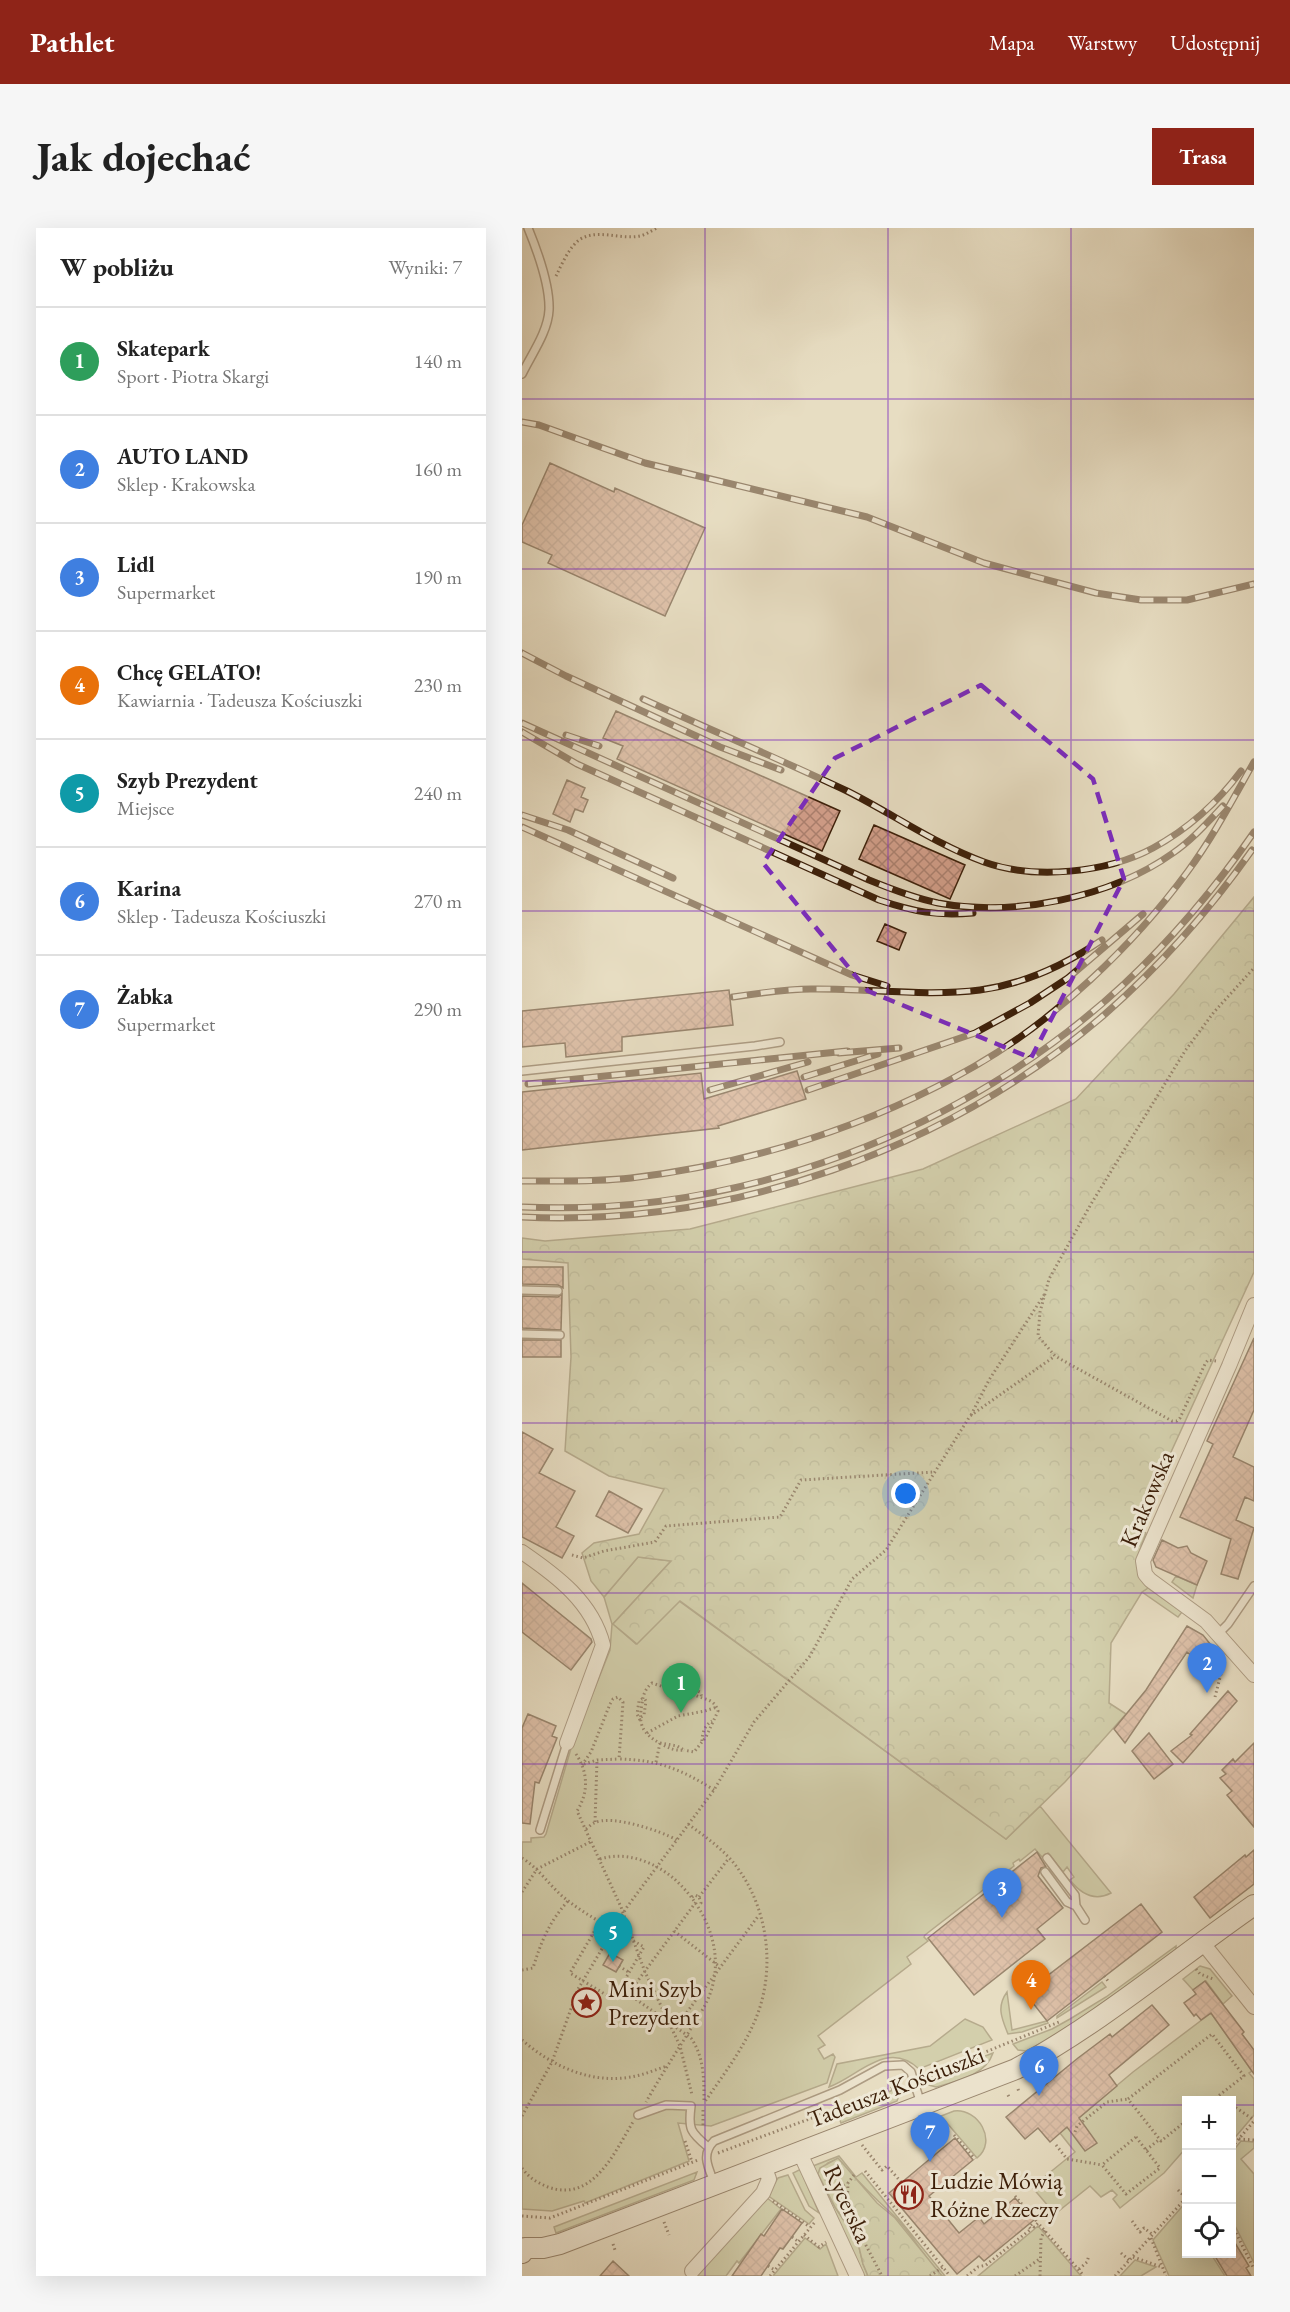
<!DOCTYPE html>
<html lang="pl">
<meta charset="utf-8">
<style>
body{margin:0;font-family:"EB Garamond",serif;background:#f6f6f6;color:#222}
.controls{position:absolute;right:18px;bottom:18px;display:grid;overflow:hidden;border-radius:0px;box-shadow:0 6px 24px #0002}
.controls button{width:54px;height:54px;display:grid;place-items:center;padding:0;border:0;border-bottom:2px solid #e0e0e0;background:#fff;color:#222;font:30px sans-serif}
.you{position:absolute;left:384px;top:1266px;width:21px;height:21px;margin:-15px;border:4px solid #fff;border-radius:50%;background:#1a73e8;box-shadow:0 0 0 9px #1a73e833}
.badge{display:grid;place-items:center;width:39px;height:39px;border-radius:50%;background:#8f2418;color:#fff;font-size:20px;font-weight:700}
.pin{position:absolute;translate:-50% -50px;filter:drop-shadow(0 2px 3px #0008)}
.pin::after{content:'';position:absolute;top:32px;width:21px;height:18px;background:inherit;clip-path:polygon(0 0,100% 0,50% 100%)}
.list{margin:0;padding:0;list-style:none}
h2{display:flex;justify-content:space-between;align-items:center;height:78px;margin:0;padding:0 24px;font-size:26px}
h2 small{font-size:20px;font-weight:400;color:#767676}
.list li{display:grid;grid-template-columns:39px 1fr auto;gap:18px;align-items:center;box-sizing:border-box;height:108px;padding:0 24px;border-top:2px solid #e0e0e0}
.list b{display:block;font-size:22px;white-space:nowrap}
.list p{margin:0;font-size:20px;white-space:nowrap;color:#767676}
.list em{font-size:20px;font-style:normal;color:#767676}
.icon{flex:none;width:33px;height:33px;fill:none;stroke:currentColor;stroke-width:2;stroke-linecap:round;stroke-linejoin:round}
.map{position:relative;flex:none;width:732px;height:2048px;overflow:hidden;border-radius:0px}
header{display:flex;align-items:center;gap:36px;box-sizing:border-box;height:84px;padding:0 30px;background:#8f2418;color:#fff}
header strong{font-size:28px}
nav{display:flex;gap:33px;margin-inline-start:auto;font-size:21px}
.intro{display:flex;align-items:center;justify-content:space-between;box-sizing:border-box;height:144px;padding:0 36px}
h1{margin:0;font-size:42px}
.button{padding:15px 27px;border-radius:0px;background:#8f2418;color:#fff;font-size:21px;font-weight:700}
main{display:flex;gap:36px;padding:0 36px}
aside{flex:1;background:#fff;border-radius:0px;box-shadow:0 6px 24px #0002}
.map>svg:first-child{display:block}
.green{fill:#babf90;stroke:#7b6f4c;stroke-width:1.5}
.forest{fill:url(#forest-crowns);stroke:#7b6f4c;stroke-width:1.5}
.building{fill:url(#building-cross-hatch);stroke:#3c1f09;stroke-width:1.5}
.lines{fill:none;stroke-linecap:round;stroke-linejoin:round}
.lane-casing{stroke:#674e37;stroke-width:10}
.street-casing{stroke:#674e37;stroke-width:16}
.secondary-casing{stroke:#3c1f09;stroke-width:22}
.path{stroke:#3c1f09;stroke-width:3;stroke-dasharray:1.5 3;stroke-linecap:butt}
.lane{stroke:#efe9d7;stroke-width:7}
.street{stroke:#efe9d7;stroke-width:14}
.secondary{stroke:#efe9d7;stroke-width:20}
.rail-casing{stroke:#3c1f09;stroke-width:7}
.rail{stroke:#efe9d7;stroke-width:4.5;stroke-dasharray:14;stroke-linecap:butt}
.marked{fill:none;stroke:#7b2cbf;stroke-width:4.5;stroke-dasharray:12 8;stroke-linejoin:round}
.grid{fill:none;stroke:#7b2cbf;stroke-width:1.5;stroke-opacity:0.55}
.labels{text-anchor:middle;stroke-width:6;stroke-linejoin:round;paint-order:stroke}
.street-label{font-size:24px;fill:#3c1f09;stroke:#efe9d7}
.poi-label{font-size:24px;fill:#3c1f09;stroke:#efe9d7;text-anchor:start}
</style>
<header>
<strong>Pathlet</strong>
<nav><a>Mapa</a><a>Warstwy</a><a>Udostępnij</a></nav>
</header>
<div class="intro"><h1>Jak dojechać</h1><a class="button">Trasa</a></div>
<main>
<aside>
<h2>W pobliżu<small>Wyniki: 7</small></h2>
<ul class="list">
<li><span class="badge" style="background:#2e9e5b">1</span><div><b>Skatepark</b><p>Sport · Piotra Skargi</p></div><em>140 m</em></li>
<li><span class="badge" style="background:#3f7fe0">2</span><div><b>AUTO LAND</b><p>Sklep · Krakowska</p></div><em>160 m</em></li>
<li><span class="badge" style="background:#3f7fe0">3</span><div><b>Lidl</b><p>Supermarket</p></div><em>190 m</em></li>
<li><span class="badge" style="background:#e8710a">4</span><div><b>Chcę GELATO!</b><p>Kawiarnia · Tadeusza Kościuszki</p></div><em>230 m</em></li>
<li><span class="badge" style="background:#0f9aa8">5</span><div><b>Szyb Prezydent</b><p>Miejsce</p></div><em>240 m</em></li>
<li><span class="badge" style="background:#3f7fe0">6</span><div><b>Karina</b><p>Sklep · Tadeusza Kościuszki</p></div><em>270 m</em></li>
<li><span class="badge" style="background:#3f7fe0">7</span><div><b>Żabka</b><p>Supermarket</p></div><em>290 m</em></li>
</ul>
</aside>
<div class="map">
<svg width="732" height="2048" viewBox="0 0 732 2048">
<defs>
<pattern id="forest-crowns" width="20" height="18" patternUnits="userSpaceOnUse" patternTransform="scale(1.5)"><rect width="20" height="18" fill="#babf90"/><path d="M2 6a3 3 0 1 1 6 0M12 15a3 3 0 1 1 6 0" fill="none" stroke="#989b74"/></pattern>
<pattern id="building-cross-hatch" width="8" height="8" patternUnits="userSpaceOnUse" patternTransform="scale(1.5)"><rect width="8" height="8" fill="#d39f8b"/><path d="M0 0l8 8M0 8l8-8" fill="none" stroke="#ac8170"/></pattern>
</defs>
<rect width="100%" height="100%" fill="#e7ddc2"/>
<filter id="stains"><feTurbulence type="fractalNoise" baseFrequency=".00333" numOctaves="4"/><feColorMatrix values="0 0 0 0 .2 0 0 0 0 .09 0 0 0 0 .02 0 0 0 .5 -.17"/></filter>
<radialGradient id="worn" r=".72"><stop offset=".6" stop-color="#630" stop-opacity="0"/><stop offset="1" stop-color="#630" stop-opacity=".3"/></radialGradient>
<path class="green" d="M116,1329L149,1333L91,1396L114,1416L157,1373L484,1611L518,1578L589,1665C572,1674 559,1666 548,1652L552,1649L545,1639L541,1644L526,1625L520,1629L513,1621L498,1633L497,1631L491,1635L492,1638L403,1707L402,1709L406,1713L385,1729L389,1736L296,1808L303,1817L296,1821L302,1831L311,1826L313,1829L305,1855L189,1898L156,1895L167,1933L63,1975L62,1973L30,1983L0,1981V1614H9V1610L22,1609L24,1606L50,1517L88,1422L90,1396L82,1369Z
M654,1348L675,1357L671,1370L650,1354Z
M626,1360L660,1384L656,1389L620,1364Z
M654,1718V1723L535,1807L504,1823L496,1822L491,1816L530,1801L548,1791L584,1769Z
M678,1738L688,1741L710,1768L701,1776L684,1753L671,1762L661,1751Z
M580,1754L584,1759L535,1790V1788Z
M485,1764L490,1802L525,1793L526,1795L500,1804L486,1806C480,1791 474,1779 485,1764Z
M689,1785L730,1843L727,1845L732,1851V1887L710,1913V1872H664V1920L642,1945L598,1980L591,1971L595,1967L590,1962L579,1969L568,1958L533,1986L510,1959L553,1924L538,1905L611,1844Z
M443,1791L461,1799L470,1812L397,1841C365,1811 337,1848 307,1859L315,1836L408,1818Z
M471,1825C464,1847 435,1853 414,1859L407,1857L403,1851Z
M380,1859L375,1873L319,1895L314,1882Z
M432,1883C456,1880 476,1913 455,1930L419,1888Z
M719,1913L732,1914V1920L719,1931L732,1946V2035L710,1992V1924Z
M317,1928L334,1949L340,1945L423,2048H420C401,2029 389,2003 369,1985C350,1968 333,1950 316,1931L306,1935L296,1946L313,1979L329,2003L337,2019L341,2036L346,2048H340L291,1938Z
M277,1942L279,1943L297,1985L287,1978L271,1945Z
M175,1944L172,1952L34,2005L32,1999Z
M266,1947L283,1982L292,1990L287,1996L245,1967L256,1950Z
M244,1969L259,1981L217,2035L215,2033L204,2048H174Z
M664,1974V2026H689L703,2048H647L631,2012Z
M516,1998L559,2048H456L509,2004Z
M283,2010L298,2021L304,2016L316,2048H251Z
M613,2032L634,2039L619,2048H598Z"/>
<path class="forest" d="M732,669V1044L614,1300L624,1305C616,1326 608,1342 626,1360L620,1364L589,1415L587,1475L604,1486L543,1554L484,1611L158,1373L115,1416L91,1396L149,1333L116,1329L82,1369L69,1353L60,1325L72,1315L117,1306L142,1261L87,1248L43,1223L49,1129L46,1035L0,1031V1010L23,1013L168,1001L401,941L554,871L652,766Z
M316,1930L355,1975L373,1990L420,2048H346L341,2036L337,2019L329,2003L313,1979L296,1946L298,1940Z"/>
<path class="building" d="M28,235L92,264L93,260L183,300L143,388L26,335L30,327L0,314V297Z
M94,483L318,583L300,623L95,531L101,518L81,510Z
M45,552L63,560L59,569L66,572L61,584L53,581L48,594L31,586Z
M352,597L443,637L428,671L337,631Z
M363,696L384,705L377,722L355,713Z
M207,762L211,797L100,809V823L44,829L43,815L0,819V783Z
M275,843L284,871L196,898L197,900L0,922V864L179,845L182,871Z
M0,1039H41V1060L36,1057L0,1056Z
M40,1066L39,1102L0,1100V1068L36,1069Z
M732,1110V1182L711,1229L732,1239V1273L723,1269L714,1292L732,1300L716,1351L699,1346L709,1311L658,1289L691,1216L685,1213Z
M0,1112H39V1129H0Z
M0,1204L31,1221L17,1245L53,1263L34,1299L52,1308L40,1330L0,1309Z
M87,1263L120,1281L106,1305L74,1288Z
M640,1312L656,1320L665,1318L669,1325L685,1333L675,1357L634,1339L631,1332Z
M0,1355L69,1411L70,1414L49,1442L0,1404Z
M665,1398L681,1407L689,1417L677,1434L665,1424L603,1515L592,1501L624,1462Z
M706,1463L715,1473L661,1535L649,1523L670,1507L668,1506Z
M6,1486L34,1498L30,1508L35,1510L17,1555L13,1554L8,1596L0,1595V1500Z
M627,1505L651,1536L632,1551L610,1523Z
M732,1515V1599L705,1567L710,1563L698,1550L704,1546L700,1542L711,1531L713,1534Z
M732,1622V1656L688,1690L672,1669L723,1627L724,1629Z
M515,1624L524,1639L519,1640L516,1648L541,1680L515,1701L523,1711L452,1767L406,1710Z
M619,1676L640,1704L525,1793L503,1765Z
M88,1725L101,1732L94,1744L81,1737Z
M683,1753L722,1804L720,1806L732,1822V1846L689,1785L679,1792L674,1786L672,1788L662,1775L674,1766L671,1762Z
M630,1777L647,1797L587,1847L595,1858L557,1890L575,1915L563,1923L545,1899L528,1914L516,1900L503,1911L484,1889L556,1830L588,1806L590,1809Z
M433,1910L451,1932L407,1968L437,2005L457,1989L462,1996L493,1970L512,1992L462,2033L457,2028L435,2046L367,1965Z
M260,1981L280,1995L261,2021L258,2020L239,2048H210L239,2006L242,2008Z
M710,2010L727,2038L724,2040L729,2048H705L691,2025H710Z
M91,2033L107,2048H78Z"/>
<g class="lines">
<defs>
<path id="lane" d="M0,146C9,127 26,104 27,82C28,58 15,22 6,0
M0,843L233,818L258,814
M0,1062L36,1063
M0,1106L38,1107
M696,1406L706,1396L732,1358
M18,1602L45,1515
M525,1630L553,1667L554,1678L563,1692
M523,1644L545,1674L554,1678
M116,1887L144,1877L169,1878C166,1901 168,1904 186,1919
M192,1954C186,1939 179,1926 192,1913L318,1862L362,1838L381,1837L389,1844L399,1876"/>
<path id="street" d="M732,1077L707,1138L621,1333L623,1346L628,1352L684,1393L732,1447
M0,1324C35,1348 70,1374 81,1417L45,1515
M680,1714L732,1779
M277,1923L335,2048
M170,2043L241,1965L247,1951L242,1937"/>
<path id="secondary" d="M0,2025L3,2020H21L38,2016L494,1841C579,1795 653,1732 732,1677"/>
</defs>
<use href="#lane" class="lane-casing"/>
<use href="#street" class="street-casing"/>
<use href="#secondary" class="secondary-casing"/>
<path class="path" d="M34,48C40,36 46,21 57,12C75,0 97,12 118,8C123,7 129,3 135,0
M694,1133L686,1132L683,1136L658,1190L655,1193H650L533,1128L516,1108L518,1084L527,1051L569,976L663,823L692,784L732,740
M449,1187L467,1152L522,1067
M50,1327L61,1330L82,1323L133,1314L144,1298L258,1289L279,1252L412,1244
M142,1458L148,1456L156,1457L159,1461
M168,1464L173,1462L178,1464L180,1469
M693,1469L702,1434
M119,1489L122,1487L124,1473L122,1470
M118,1492L115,1486L117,1473L120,1471
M125,1505L156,1488L183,1483L195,1479
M180,1513C180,1505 183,1497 190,1493
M138,1515L155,1518L162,1522C152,1523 147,1520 139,1516C120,1505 116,1497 120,1476C121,1467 123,1461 130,1455L156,1464L159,1461C164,1463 168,1465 173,1467C182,1472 192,1470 196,1483L184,1509L172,1524L162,1522
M54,1526C66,1544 67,1564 55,1583L99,1679L123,1744L158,1818L170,1867
M134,1534L138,1515
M62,1536L75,1532L97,1531
M60,1537L69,1524L88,1476L91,1471L96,1469L101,1474L97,1531C136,1532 159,1541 192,1562
M73,1594L75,1532
M166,1596C185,1610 204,1623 217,1642C248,1686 254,1748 231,1797C219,1824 199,1850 182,1875
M64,1601C67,1599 69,1596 72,1595C89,1586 139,1603 155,1612
M0,1630C18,1641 28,1659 45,1672C68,1690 97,1704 122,1719L98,1760
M78,1631C103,1623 130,1633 150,1649C182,1676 203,1721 189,1763C184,1779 173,1793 165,1807C151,1829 137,1851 124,1874
M0,1664L15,1641L70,1613
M170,1669L173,1667L177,1669L179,1675L176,1677
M177,1669L207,1630
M79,1692L48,1745L91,1771L98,1760L169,1810C182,1829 182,1850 182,1873
M152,1703L198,1739
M97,1738L108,1745
M674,1741L678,1746L691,1751
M0,1742L11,1740C19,1714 27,1694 46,1673
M582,1748L586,1753
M106,1766L174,1674
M154,1799L237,1687
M0,1812C30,1838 68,1856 109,1849C121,1847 133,1842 145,1838
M402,1849L537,1794
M496,1861L497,1864
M486,1867L488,1871
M710,1877L732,1892
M0,1888L30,1834L56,1761L105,1679L192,1562L232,1494L288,1428L330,1351L364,1322L448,1188L533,1128
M664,1893L639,1913L606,1871L690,1806L722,1848L691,1872
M181,1897V1879
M553,1904L555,1898L585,1874L606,1871
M432,1907L453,1931
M614,1909L638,1940L604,1966L580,1937Z
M717,1911L732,1912
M163,1913L170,1934
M340,1917L360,1942L365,1938L379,1954
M534,1917L545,1931L580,1937
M710,1919L732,1893
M624,1922L638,1911
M196,1925L381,1856
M0,1940C7,1950 16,1955 26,1959C71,1975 92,1925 111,1894
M343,1943L428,2048
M332,1947L326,1955L325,1981L360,2048
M656,1962L664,1970
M313,1968L321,1958L326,1955
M493,1968L516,1995
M251,1973L288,1999
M0,1988L28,1990L176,1932
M610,1993L618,2004L622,2000L631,2007
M142,1994L147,2007
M710,1997L732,2041
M282,2007L297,2019L304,2014
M270,2009L277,2014
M629,2010L644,2048
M91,2016L93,2022
M599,2025L608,2033
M611,2029L640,2039
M246,2038L253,2042
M557,2041L565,2034L567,2027
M248,2048L293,1994
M408,2048L421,2039
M445,2048L456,2039L464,2037L509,2001L507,1999L510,1996L512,1999L516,1995L562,2048
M493,2048L519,2030
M518,2048L519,2010L523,2002
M593,2048L664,1970"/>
<use href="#lane" class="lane"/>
<use href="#street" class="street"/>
<use href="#secondary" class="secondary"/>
<defs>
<path id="rail" d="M0,194L17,197L123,235L345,289L462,335L574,365L619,372H665L732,356
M0,425L44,448L198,519L259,542
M121,471C189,502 257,531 325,563C371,586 413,616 462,634C512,652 585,645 631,620C666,601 696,574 719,543
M0,495L347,652C369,661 392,670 416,675C492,689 588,670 651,625C670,612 685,595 701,578
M0,504L55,536L357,672C393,684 414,688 451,685
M44,507L77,518
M0,587L46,602L151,650
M0,599L330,747L365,758
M211,769C237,765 263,761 289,761C345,760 402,769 458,762C502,756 543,737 580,712
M317,825L377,820
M282,849L356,826
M6,856L325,823
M188,862L286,834
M286,862L453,805L508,775L546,750L621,686
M0,953C36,953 73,954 109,950C228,936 349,898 453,838C533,792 611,718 666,643C691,609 711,571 732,534
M0,979C217,989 443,904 602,756C651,710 694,659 732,604
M0,989C208,999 424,922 582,787C638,738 687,683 730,622"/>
</defs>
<use href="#rail" class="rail-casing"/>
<use href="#rail" class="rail"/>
</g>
<path d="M0 0H732V2048H0ZM459,457L571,551L602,651L509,830L346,763L241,635L313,530Z" fill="#e7ddc2" fill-opacity=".55" fill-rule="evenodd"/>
<path class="marked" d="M459,457L571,551L602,651L509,830L346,763L241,635L313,530Z"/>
<path class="grid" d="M183,0V2048M366,0V2048M549,0V2048M0,171H732M0,341H732M0,512H732M0,683H732M0,853H732M0,1024H732M0,1195H732M0,1365H732M0,1536H732M0,1707H732M0,1877H664M710,1877H732"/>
<defs>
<symbol id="sight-ring" viewBox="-11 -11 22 22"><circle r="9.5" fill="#efe9d7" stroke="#8f2418" stroke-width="1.5"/><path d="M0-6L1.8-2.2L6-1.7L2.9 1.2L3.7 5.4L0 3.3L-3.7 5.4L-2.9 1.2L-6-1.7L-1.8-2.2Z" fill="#8f2418"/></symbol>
<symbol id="restaurant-ring" viewBox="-11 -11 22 22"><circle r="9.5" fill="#efe9d7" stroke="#8f2418" stroke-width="1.5"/><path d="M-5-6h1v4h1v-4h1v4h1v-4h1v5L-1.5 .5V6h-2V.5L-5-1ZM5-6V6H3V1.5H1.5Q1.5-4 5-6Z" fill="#8f2418"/></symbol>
</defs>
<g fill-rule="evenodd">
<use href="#sight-ring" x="48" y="1758" width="33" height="33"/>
<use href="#restaurant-ring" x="370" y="1950" width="33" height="33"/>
</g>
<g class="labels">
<g class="street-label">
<text transform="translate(625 1271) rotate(-67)" y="8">Krakowska</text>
<text transform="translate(374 1859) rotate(-21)" y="8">Tadeusza Kościuszki</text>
<text transform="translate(326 1976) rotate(65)" y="8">Rycerska</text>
</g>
<g class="poi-label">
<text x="86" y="1769">Mini Szyb<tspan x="86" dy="28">Prezydent</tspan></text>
<text x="408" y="1961">Ludzie Mówią<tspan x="408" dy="28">Różne Rzeczy</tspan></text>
</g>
</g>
<rect width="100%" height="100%" filter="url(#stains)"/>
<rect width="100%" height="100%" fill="url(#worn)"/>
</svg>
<div class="controls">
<button>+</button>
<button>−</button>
<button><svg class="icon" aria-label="locate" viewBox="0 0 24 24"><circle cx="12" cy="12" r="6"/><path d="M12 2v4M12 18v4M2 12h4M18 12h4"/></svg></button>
</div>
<div class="you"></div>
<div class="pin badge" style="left:159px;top:1485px;background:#2e9e5b">1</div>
<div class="pin badge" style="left:685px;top:1465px;background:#3f7fe0">2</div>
<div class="pin badge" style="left:480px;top:1690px;background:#3f7fe0">3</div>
<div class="pin badge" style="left:509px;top:1782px;background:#e8710a">4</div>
<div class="pin badge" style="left:91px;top:1734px;background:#0f9aa8">5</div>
<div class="pin badge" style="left:517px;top:1868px;background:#3f7fe0">6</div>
<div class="pin badge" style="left:408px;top:1934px;background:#3f7fe0">7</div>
</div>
</main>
